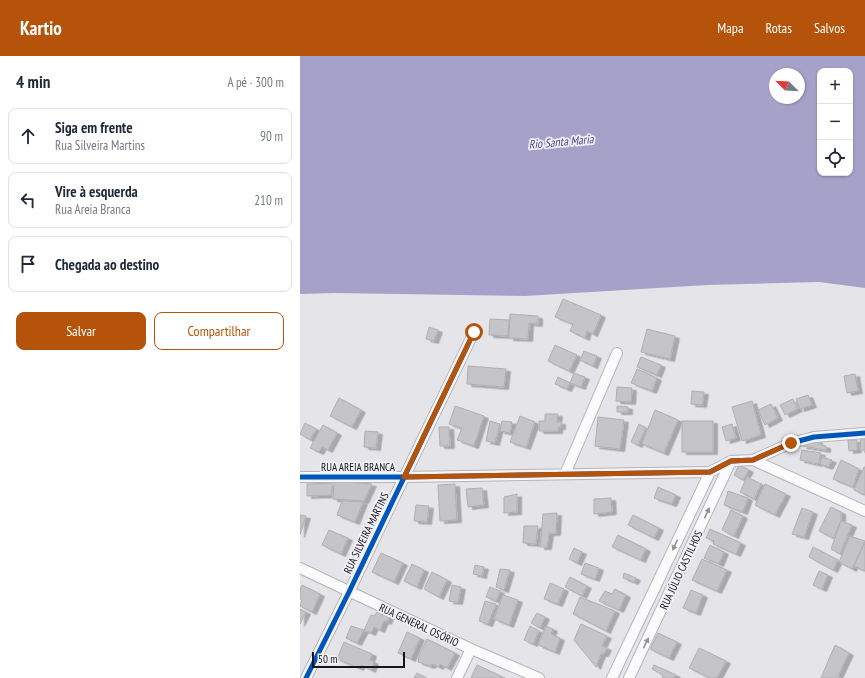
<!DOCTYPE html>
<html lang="pt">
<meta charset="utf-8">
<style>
body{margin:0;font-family:"PT Sans Narrow",sans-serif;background:#f6f6f7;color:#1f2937}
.controls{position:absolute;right:12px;top:12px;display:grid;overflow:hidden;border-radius:8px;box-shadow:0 1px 3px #0004}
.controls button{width:36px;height:36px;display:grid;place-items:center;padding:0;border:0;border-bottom:1px solid #e0e1e3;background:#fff;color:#1f2937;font:20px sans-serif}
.compass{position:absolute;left:469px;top:12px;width:36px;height:36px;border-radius:50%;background:#fff;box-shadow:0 1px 3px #0004;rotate:294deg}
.scale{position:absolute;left:12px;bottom:10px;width:93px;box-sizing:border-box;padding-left:4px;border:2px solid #161618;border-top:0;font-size:11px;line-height:14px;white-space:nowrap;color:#161618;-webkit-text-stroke:3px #f1f1f7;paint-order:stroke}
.stop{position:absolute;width:12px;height:12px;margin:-9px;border:3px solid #b45309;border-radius:50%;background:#fff}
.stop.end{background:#b45309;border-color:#fff;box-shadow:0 1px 4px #0008}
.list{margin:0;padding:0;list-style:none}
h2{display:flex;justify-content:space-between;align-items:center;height:52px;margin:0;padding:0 16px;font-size:17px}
h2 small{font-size:13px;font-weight:400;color:#747a83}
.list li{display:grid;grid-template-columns:26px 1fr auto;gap:12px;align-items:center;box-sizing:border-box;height:56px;margin:0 8px 8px;padding:0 8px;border:1px solid #e0e1e3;border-radius:8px}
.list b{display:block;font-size:15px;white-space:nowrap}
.list p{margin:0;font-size:13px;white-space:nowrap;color:#747a83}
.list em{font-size:13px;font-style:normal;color:#747a83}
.actions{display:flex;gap:8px;padding:12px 16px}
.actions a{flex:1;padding:9px 0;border:1px solid #b45309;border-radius:8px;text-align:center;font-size:14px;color:#b45309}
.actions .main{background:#b45309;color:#fff}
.icon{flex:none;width:22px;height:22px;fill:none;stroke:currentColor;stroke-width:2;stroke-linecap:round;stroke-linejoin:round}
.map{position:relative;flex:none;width:565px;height:622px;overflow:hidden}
header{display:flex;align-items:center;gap:24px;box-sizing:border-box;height:56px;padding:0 20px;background:#b45309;color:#fff}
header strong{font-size:19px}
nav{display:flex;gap:22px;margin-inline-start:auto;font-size:14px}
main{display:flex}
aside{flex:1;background:#fff}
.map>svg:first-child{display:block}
.water{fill:#a6a1c8;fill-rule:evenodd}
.building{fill:#c5c5c8;stroke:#b0afb3;filter:url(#shadow)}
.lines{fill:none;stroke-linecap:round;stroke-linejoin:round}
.street-casing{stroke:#b4b4b7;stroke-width:12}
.street{stroke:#fbfbfc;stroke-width:10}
.cycleway-casing{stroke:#f1f1f7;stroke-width:8}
.cycleway{stroke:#0057b8;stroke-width:5}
.oneway{fill:#949495}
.route{stroke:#b45309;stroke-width:5}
.labels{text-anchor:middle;stroke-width:3.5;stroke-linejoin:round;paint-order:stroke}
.street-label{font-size:11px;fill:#161618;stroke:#f1f1f7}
.water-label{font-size:12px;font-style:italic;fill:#54478d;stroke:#f1f1f7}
</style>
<header>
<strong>Kartio</strong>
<nav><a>Mapa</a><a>Rotas</a><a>Salvos</a></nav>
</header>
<main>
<aside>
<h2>4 min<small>A pé · 300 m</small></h2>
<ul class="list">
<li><svg class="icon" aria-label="ahead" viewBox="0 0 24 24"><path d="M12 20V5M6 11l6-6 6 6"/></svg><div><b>Siga em frente</b><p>Rua Silveira Martins</p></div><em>90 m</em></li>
<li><svg class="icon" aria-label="left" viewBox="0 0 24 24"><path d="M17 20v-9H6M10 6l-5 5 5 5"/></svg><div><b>Vire à esquerda</b><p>Rua Areia Branca</p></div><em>210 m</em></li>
<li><svg class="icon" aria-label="arrive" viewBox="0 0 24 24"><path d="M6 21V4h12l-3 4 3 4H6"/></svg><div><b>Chegada ao destino</b></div></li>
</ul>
<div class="actions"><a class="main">Salvar</a><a>Compartilhar</a></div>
</aside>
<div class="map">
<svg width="565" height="622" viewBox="0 0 565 622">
<defs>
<filter id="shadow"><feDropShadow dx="4.5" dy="2.5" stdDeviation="0" flood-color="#0004"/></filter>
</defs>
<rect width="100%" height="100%" fill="#e5e4e9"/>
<path class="water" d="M0,0H565V232L519,226L407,229L225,240L34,237L0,238ZM520,15H550V117H520ZM475,18H499V42H475Z"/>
<path class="building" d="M263,243L301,259L293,278L287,275L285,282L270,275L273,268L255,261Z
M210,258L238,260V268L229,267L228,283L209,282Z
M190,263L209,264L208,280L189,279Z
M129,271L138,274L134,285L126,283Z
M347,273L375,280L370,303L341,296Z
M255,289L277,299L269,315L248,305Z
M284,295L297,300L293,310L280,304Z
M341,301L361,309L357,319L337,311Z
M168,310L206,313L204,331L167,328Z
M337,313L357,322L352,335L331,327Z
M274,317L285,321L281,331L270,327Z
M555,318L558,335L547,337L544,320Z
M258,321L270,327L267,333L255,328Z
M317,331L332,332L331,346L316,345Z
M392,335L404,336L402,349L391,348Z
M508,339L512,349L500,353L496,343Z
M39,342L61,354L52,371L30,360Z
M493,343L498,353L485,359L480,349Z
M452,345L461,379L442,385L432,351Z
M471,348L478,362L465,369L458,354Z
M155,350L184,360L174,390L157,384L162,372L149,368Z
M317,350L328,351V356H317Z
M355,354L378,364L364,397L342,388Z
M245,358H258L257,366H261V371H258V375H239V365H245Z
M220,360L235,366L226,391L210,386Z
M298,361L324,364L320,393L295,390Z
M190,365L200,368L195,387L186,385Z
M202,365L212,366L210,377L200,375Z
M382,365H413V396H382Z
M5,367L16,373L10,384L0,378Z
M339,368L346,372L338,389L331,386Z
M432,368L436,382L426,385L422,371Z
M23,369L37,377L28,394L22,391L19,396L10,392Z
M139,371H149L150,390H140Z
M65,375L78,376L76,392L64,391Z
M561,382H565V394H560Z
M518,384V388L526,390V394L502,390L503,388Z
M548,384H557V394L549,395Z
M502,394L521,397L518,408L500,404Z
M522,401L532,404L528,411L520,408Z
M541,404L559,413L553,431L533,423Z
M439,409L449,414L443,424L434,419Z
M564,411H565V439L554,434Z
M447,421L461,428L454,443L440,436Z
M34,425L72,428L64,445L33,443Z
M32,427V439L7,440V428Z
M155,428L157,464L140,465L138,429Z
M465,428L486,438L475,459L455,449Z
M358,431L376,439L372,448L354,442Z
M182,432L184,449L168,451L166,433Z
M428,435L448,442L443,456L424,449Z
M217,438V456L204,457V441Z
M311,442L312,456L294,458V443Z
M42,445L63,446L55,466L37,459Z
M116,449L129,450L127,466L114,465Z
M531,451L541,456V465L533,482L519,475Z
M502,452L513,456L504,481L492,478Z
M431,454L443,460L434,480L422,474Z
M257,457L256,477H249L247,491H240L243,458Z
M0,459L6,460L0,479Z
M333,459L359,472L354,482L328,469Z
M541,465L552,469L540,498L531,493Z
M224,470H238L236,488L223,487Z
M410,473L441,487L436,498L413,488L414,485L406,482Z
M29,474L48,482L41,498L22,489Z
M318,479L346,493L341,504L312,491Z
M550,480L565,485L552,513L539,506Z
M564,488L565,489V515L554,510Z
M410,489L424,496L419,508L404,502Z
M513,491L538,504L533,514L509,501Z
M274,492L282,496L277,507L269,503Z
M81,497L103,507L94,526L72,516Z
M402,503L427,514L417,535L392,524Z
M285,507L299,512L295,523L281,518Z
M112,508L124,514L117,531L104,525Z
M175,509L184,511L182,520L173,518Z
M200,513L210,514L204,534L196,531Z
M519,515L528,519L522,533L513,529Z
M132,516L147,524L139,541L124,533Z
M324,517L336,522L334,526L323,522Z
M270,521L287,530L282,540L265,531Z
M250,527L264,533L258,548L244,543Z
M2,529L20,538L12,556L0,550L2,544L0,543V533Z
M152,529L161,531L158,546L149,545Z
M190,531L200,535L196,545L186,541Z
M315,533L326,539L319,554L299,545L305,535L312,538Z
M391,534L403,539L396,557L383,552Z
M203,539L218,544L209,569L194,563Z
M280,541L315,555L306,575L273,558Z
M185,545L196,548L188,568L179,565Z
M0,553L6,556L0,568Z
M77,556L89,561L87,566L84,565L80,574L74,571L71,577L64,574L71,559L74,560Z
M237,557L245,561L240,572L231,567Z
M281,568L307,580L302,590L307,592L304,598H301L296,611L274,584Z
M51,570L64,574L57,587L46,582Z
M230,570L239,575L233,588L224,584Z
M246,570L253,573L251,578L260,582L255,596L238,589Z
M107,576L120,582L111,603L98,597Z
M358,577L377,586L369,602L350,593Z
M127,583L155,597L147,612L140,608L139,611L133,608L130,610L118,606L119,599Z
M44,586L72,598L70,604L74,606L71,614L61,609L59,612L37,603Z
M535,589L549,597L538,620L541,622H521Z
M399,592L426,605L417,622H410L389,612Z
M177,609L205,622H171Z
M354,609L376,619L374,622H362L363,619L352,613Z
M117,617L126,622H114Z"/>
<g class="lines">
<defs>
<path id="street" d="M453,404L565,455
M265,418L317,297
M0,421H104L410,416L431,405L453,404L491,387L514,381L565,377
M0,512L171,593L239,622
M6,622L49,536L174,276
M157,622L171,593
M312,622L410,416
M329,622L431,405"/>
</defs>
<use href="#street" class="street-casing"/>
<use href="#street" class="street"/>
<defs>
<path id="cycleway" d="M0,421H104L410,416L431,405L453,404L491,387L514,381L565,377
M6,622L49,536L174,276"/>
</defs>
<use href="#cycleway" class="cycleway-casing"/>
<use href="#cycleway" class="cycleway"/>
</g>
<defs><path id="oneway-solid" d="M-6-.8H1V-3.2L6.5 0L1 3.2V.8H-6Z"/></defs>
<g class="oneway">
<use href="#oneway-solid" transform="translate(407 457) rotate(-65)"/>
<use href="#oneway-solid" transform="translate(375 489) rotate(115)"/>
<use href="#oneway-solid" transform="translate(346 587) rotate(-64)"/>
</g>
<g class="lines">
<path class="route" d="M174,276L104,421L410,416L431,405L453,404L491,387"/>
</g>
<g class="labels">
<g class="street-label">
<text x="58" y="415">RUA AREIA BRANCA</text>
<text transform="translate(66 477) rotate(-64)" y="4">RUA SILVEIRA MARTINS</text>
<text transform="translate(381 514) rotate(-65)" y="4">RUA JÚLIO CASTILHOS</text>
<text transform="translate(119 569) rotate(25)" y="4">RUA GENERAL OSÓRIO</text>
</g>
<g class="water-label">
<text transform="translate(261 86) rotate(-5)" y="4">Rio Santa Maria</text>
</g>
</g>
</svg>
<div class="controls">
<button>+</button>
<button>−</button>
<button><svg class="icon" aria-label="locate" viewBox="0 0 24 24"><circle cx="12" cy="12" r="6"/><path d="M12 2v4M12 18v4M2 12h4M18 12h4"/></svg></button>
</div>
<svg class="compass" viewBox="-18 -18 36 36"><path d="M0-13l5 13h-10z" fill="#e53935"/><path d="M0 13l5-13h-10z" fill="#747a83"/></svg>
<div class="scale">50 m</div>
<div class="stop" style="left:174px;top:276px"></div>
<div class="stop end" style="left:491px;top:387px"></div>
</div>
</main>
